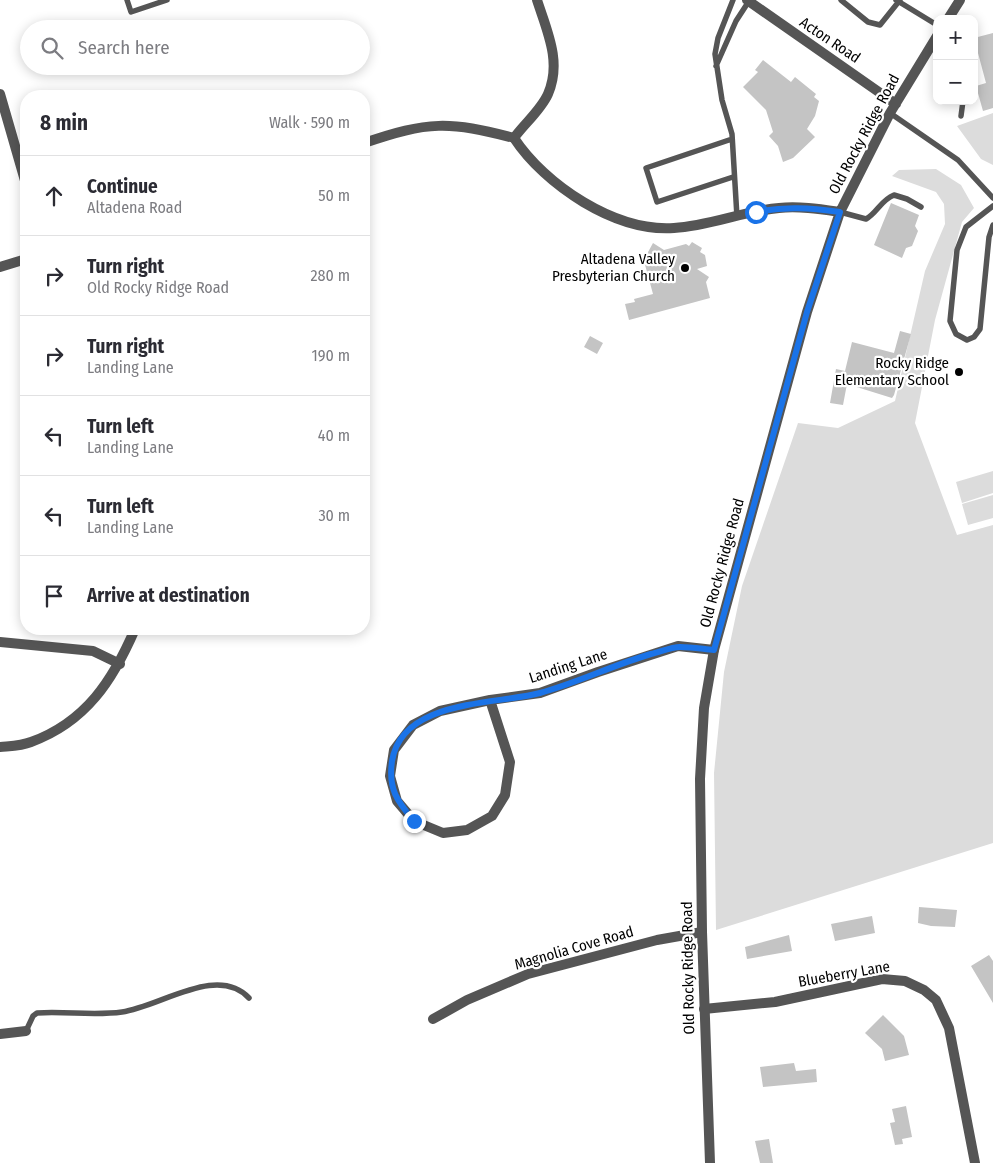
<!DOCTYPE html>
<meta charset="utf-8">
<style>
body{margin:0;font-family:"Fira Sans Condensed",sans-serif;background:#f7f7f7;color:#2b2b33}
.controls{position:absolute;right:15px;top:15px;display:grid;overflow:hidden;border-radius:10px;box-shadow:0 2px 12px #0003}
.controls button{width:45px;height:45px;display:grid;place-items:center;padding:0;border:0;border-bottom:1px solid #e1e1e2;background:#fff;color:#2b2b33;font:25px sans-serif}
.stop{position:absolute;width:15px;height:15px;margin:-11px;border:4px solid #1a73e8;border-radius:50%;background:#fff}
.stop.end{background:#1a73e8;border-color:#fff;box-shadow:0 1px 5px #0008}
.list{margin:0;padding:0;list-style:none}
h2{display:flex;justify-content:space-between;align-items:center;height:65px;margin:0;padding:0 20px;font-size:21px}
h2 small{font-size:16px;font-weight:400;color:#7c7c81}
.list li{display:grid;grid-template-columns:32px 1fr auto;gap:15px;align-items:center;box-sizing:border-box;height:80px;padding:0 20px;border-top:1px solid #e1e1e2}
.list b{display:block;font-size:19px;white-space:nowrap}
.list p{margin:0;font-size:16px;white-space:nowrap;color:#7c7c81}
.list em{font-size:16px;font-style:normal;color:#7c7c81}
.icon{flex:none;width:28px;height:28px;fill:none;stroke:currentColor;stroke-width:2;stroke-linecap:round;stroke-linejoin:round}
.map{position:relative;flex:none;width:993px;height:1163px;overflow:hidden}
.search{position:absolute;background:#fff;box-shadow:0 2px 12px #0003;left:20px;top:20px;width:350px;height:55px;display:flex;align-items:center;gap:12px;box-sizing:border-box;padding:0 18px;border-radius:28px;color:#7c7c81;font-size:19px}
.panel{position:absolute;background:#fff;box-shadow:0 2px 12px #0003;left:20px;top:90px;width:350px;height:545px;border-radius:20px}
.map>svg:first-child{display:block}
.green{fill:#dcdcdc}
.building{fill:#c4c4c4}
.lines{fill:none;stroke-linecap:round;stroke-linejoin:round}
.service{stroke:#555;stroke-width:5.5}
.minor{stroke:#555;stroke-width:10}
.tertiary{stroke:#555;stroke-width:10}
.route{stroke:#1a73e8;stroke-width:6}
.poi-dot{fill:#000;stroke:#fff;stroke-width:2}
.labels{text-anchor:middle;stroke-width:4.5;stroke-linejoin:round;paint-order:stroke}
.street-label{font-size:15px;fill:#000;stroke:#fff}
.poi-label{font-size:15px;fill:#000;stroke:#fff;text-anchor:end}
</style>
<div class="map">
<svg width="993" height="1163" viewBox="0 0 993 1163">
<rect width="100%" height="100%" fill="#fff"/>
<path class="green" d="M993,113V165L981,159L957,126Z
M936,169L961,185L974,208L962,222L935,320L915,423L957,535L993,525V843L716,930L714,773L724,672L742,586L798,423L838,428L895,401L925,271L945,224L944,204L936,192L892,176L899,170Z
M993,471V493L962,503L956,482Z
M993,495V518L968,525L962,504Z"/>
<path class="building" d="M993,33V108L983,111L976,86L986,83L974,38Z
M763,60L791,82L795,77L816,94L814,97L819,101L815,116L807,129L815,137L793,158L783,162L778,146L769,136L773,132L766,110L743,87L758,72L755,70Z
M891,203L919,215L915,226L918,231L912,246L906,248L902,258L874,245Z
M692,242L702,248L700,252L705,255L707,266L697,269L709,277L706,282L710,298L629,320L625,304L635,302L634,299L653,294L644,261L649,260L647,254L653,243L664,250L686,244L689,246Z
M900,331L911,334L894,395L892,398L847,384L843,405L830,403L836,369L845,371L852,342L894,353Z
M590,336L603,343L597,354L584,347Z
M919,907L957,910L955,927L931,926L918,923Z
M872,916L875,933L835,941L831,924Z
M789,935L792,951L747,959L745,947Z
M989,955L993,961V1003L971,966Z
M883,1015L904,1036L909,1055L885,1061L882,1049L865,1033Z
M794,1063L796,1071L816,1069L817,1082L763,1087L760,1067Z
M906,1106L912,1137L902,1139L903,1144L895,1145L890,1123L895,1122L892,1109Z
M769,1139L773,1163H760L755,1141Z"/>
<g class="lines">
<path class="service" d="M127,0L131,12L167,0
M733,0L718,38L715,54L722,100L732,134L737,217
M841,0L868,22L880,25L900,0
M896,0L937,25
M716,66L736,21L749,1
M890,113L958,160L993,198
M961,116L963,101
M732,139L646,168L657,202L733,177
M993,206L966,227L957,250L950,321L956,334L967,340L974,337L980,329L989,237L993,225
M840,212L866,219C877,213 881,200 894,195L907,199L921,207
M26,1031L33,1016L37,1013C65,1011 94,1016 122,1012C160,1007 217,964 249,998"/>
<path class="minor" d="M0,94L26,184
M514,138C524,124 541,110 548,94C562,62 547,31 537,0
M0,642L93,651L120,664
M490,700L440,711L413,725L394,750L390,776L397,801L414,821L443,833L467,830L492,816L505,795L510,762L490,700L540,693L598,672L678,646L714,650
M0,747C10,746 21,746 31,742C86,722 113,680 135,629
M704,1009L775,1002L882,979L905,981L924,990L936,1000L949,1028L975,1163
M433,1019L467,1000L528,974L657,940L702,932
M0,1034L26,1031"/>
<path class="tertiary" d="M747,0L896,104
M948,19L960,0
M364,143C428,121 449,121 514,138C545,185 615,232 674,228C710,226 743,211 779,208C799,206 819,209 840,212
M0,267L26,259
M710,1163L702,932L700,779L704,708L714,650L807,312L840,212L890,113L937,36"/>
</g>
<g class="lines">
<path class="route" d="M414,821C397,801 388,789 392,761C402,699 495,705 540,693C577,683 613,665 651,654C660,652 671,647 680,647C691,647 703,649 714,650L807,312L840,212C811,208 785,206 756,212"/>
</g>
<g class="poi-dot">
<circle cx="685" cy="268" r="5"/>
<circle cx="959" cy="372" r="5"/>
</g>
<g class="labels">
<g class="street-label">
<text transform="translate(830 40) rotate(34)" y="5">Acton Road</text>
<text transform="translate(864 134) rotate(-62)" y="5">Old Rocky Ridge Road</text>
<text transform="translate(722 563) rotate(-75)" y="5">Old Rocky Ridge Road</text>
<text transform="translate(568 666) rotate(-18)" y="5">Landing Lane</text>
<text transform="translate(574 948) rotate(-16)" y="5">Magnolia Cove Road</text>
<text transform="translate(688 968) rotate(-91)" y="5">Old Rocky Ridge Road</text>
<text transform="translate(844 974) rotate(-10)" y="5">Blueberry Lane</text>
</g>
<g class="poi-label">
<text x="675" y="264">Altadena Valley<tspan x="675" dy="17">Presbyterian Church</tspan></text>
<text x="949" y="368">Rocky Ridge<tspan x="949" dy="17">Elementary School</tspan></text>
</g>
</g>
</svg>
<div class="controls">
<button>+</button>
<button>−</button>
</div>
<div class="stop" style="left:756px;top:212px"></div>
<div class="stop end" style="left:414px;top:821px"></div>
<div class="search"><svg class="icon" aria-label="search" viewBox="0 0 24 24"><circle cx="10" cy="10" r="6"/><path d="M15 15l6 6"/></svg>Search here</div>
<section class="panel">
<h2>8 min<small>Walk · 590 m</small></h2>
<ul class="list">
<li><svg class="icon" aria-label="ahead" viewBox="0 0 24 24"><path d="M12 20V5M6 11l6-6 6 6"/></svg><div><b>Continue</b><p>Altadena Road</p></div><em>50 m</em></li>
<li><svg class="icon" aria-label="right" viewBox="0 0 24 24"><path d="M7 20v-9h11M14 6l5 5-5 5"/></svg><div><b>Turn right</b><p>Old Rocky Ridge Road</p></div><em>280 m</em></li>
<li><svg class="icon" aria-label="right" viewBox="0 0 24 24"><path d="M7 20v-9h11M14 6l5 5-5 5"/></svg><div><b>Turn right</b><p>Landing Lane</p></div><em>190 m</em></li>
<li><svg class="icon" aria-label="left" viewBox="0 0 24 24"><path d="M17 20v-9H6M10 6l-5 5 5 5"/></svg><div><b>Turn left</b><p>Landing Lane</p></div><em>40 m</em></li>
<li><svg class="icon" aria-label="left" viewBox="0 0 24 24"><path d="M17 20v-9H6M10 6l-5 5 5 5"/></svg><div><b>Turn left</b><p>Landing Lane</p></div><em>30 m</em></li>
<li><svg class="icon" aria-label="arrive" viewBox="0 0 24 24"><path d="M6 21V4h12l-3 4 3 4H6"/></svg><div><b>Arrive at destination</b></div></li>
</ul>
</section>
</div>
